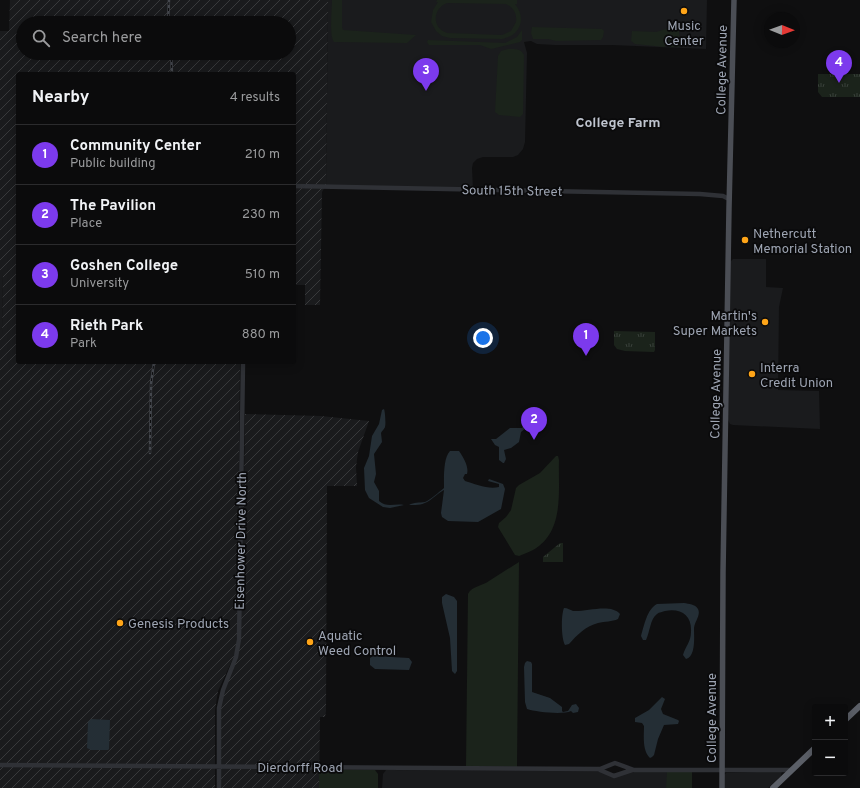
<!DOCTYPE html>
<meta charset="utf-8">
<style>
body{margin:0;font-family:Overpass,sans-serif;background:#19191a;color:#f1f3f6}
.controls{position:absolute;right:12px;bottom:12px;display:grid;overflow:hidden;border-radius:4px;box-shadow:0 2px 10px #0003}
.controls button{width:36px;height:36px;display:grid;place-items:center;padding:0;border:0;border-bottom:1px solid #2b2b2d;background:#0b0b0c;color:#f1f3f6;font:20px sans-serif}
.compass{position:absolute;left:764px;top:12px;width:36px;height:36px;border-radius:50%;background:#0b0b0c;box-shadow:0 2px 10px #0003;rotate:91deg}
.you{position:absolute;left:483px;top:338px;width:14px;height:14px;margin:-10px;border:3px solid #fff;border-radius:50%;background:#1a73e8;box-shadow:0 0 0 6px #1a73e833}
.badge{display:grid;place-items:center;width:26px;height:26px;border-radius:50%;background:#7c3aed;color:#fff;font-size:13px;font-weight:700}
.pin{position:absolute;translate:-50% -33px;filter:drop-shadow(0 1px 2px #0008)}
.pin::after{content:'';position:absolute;top:21px;width:14px;height:12px;background:inherit;clip-path:polygon(0 0,100% 0,50% 100%)}
.list{margin:0;padding:0;list-style:none}
h2{display:flex;justify-content:space-between;align-items:center;height:52px;margin:0;padding:0 16px;font-size:17px}
h2 small{font-size:13px;font-weight:400;color:#9a9b9d}
.list li{display:grid;grid-template-columns:26px 1fr auto;gap:12px;align-items:center;box-sizing:border-box;height:60px;padding:0 16px;border-top:1px solid #2b2b2d}
.list b{display:block;font-size:15px;white-space:nowrap}
.list p{margin:0;font-size:13px;white-space:nowrap;color:#9a9b9d}
.list em{font-size:13px;font-style:normal;color:#9a9b9d}
.icon{flex:none;width:22px;height:22px;fill:none;stroke:currentColor;stroke-width:2;stroke-linecap:round;stroke-linejoin:round}
.map{position:relative;flex:none;width:860px;height:788px;overflow:hidden}
.search{position:absolute;background:#0b0b0c;box-shadow:0 2px 10px #0003;left:16px;top:16px;width:280px;height:44px;display:flex;align-items:center;gap:10px;box-sizing:border-box;padding:0 14px;border-radius:22px;color:#9a9b9d;font-size:15px}
.panel{position:absolute;background:#0b0b0c;box-shadow:0 2px 10px #0003;left:16px;top:72px;width:280px;height:292px;border-radius:4px}
.map>svg:first-child{display:block}
.built{fill:#1a1b1d}
.industrial{fill:url(#industrial-furrows);fill-rule:evenodd}
.green{fill:#1b231b;fill-rule:evenodd}
.park{fill:url(#park-tufts)}
.water{fill:#242e35}
.lines{fill:none;stroke-linecap:round;stroke-linejoin:round}
.minor{stroke:#2f3136;stroke-width:4.5}
.major{stroke:#4b4e55;stroke-width:5.5}
.highway{stroke:#5b5f67;stroke-width:6}
.rail-casing{stroke:#44474d;stroke-width:2.5}
.rail{stroke:#0a0a0b;stroke-width:1;stroke-dasharray:3;stroke-linecap:butt}
.poi-dot{fill:#ffa518;stroke:#0a0a0b;stroke-width:1.5}
.labels{text-anchor:middle;stroke-width:3.5;stroke-linejoin:round;paint-order:stroke}
.poi-label{font-size:13px;fill:#9ea5b3;stroke:#0a0a0b;text-anchor:start}
.street-label{font-size:13px;fill:#9ea5b3;stroke:#0a0a0b}
.neighbourhood-label{font-size:14px;font-weight:bold;fill:#bfc4ce;stroke:#0a0a0b}
</style>
<div class="map">
<svg width="860" height="788" viewBox="0 0 860 788">
<defs>
<pattern id="industrial-furrows" width="10" height="10" patternUnits="userSpaceOnUse"><rect width="10" height="10" fill="#1a1b1d"/><path d="M-1 1l2-2M0 10L10 0M9 11l2-2" fill="none" stroke="#38393b"/></pattern>
<pattern id="park-tufts" width="24" height="20" patternUnits="userSpaceOnUse"><rect width="24" height="20" fill="#1b231b"/><path d="M3 7l-1-3M5 7V3M7 7l1-3M15 17l-1-3M17 17v-4M19 17l1-3" fill="none" stroke="#39403a"/></pattern>
</defs>
<rect width="100%" height="100%" fill="#0f0f10"/>
<path class="built" d="M328,0H707L706,49L612,45H555L537,44L531,41L524,42L527,53L525,142L523,149L518,155L513,157H483L477,159L473,163L472,168L473,189L326,185Z
M733,259H766V287L783,288L779,307L778,390L819,391L820,429L733,425L730,424L728,420L730,262Z
M0,273H3L2,337H0Z
M386,770L598,771L610,774L634,770L692,772V788H382L383,774Z
M782,771L781,776L768,788H724V775L726,773Z"/>
<path class="industrial" d="M10,0H328L326,185L322,192L320,305H305V285H294V74H18V362H240L237,635L235,654L218,691L215,710V788H0V337H2L3,273H0V31H9ZM23,23H289V53H23Z
M245,414L321,416L369,421L358,452L356,467L357,486H327L326,711L325,717H320L319,788H219V708L238,648L241,494L244,484Z"/>
<path class="green" d="M332,0H342V27L343,30L416,35L407,43L334,42C329,36 332,10 332,0Z
M437,0H517V4H515C527,18 520,36 502,39L450,38L442,36L436,31L431,22L433,10L438,2H436ZM447,3L506,4C514,8 517,14 516,22L511,31L502,35L447,33C431,28 433,8 447,3Z
M532,27L602,29L604,31L603,37L601,40L556,41L548,39H533L531,33Z
M666,29L679,30L680,43L679,47H669L667,45L664,47L635,44L631,41L632,31L656,32Z
M522,30V40L520,42L491,49L480,45H429L427,42L428,40L505,43L517,37Z
M508,49C514,49 521,48 524,55L523,114L520,117L499,115L495,112L498,56L501,51Z
M556,456H558L559,460C558,491 565,532 533,550C529,552 524,554 519,556L515,555L498,527L499,523L506,517L511,510L516,488L519,485L540,473Z
M519,562L517,767L466,766L468,594C472,586 482,586 489,581C499,575 509,568 519,562Z
M319,769L375,770L378,774V788H319Z
M667,772H692V788H666Z"/>
<path class="park" d="M818,74H860V97H822L818,92Z
M614,331L655,332V350L654,352L625,351L617,349L614,345Z
M560,543H563V562H543V557Z"/>
<path class="water" d="M384,409C385,411 386,424 385,427C385,428 382,431 381,433L382,442L374,454L376,474L374,482L379,491V501C387,508 395,503 404,505L390,508L383,507L369,498L365,490L364,468L369,456L372,436L379,424L382,410Z
M524,425H525L526,428L521,432L519,442L511,448L504,450L506,459L504,463H503L499,460V447L495,445L491,439H496L510,428H522Z
M450,451H459C464,458 469,467 467,474H465L463,478L465,481C475,484 489,490 499,487V484L488,481L489,479L503,484L505,489L501,509L478,522L448,521L442,517L441,513L444,490C429,499 429,506 409,505C414,502 419,503 425,502C430,500 439,492 444,488C444,479 443,458 450,451Z
M446,594L454,597L457,601V671L455,674L452,671L450,638L442,603V597Z
M684,603C689,604 695,604 698,609C701,615 695,621 694,628C694,636 696,657 686,659L683,655C685,647 691,642 691,632C692,615 681,608 665,611C663,612 659,612 657,614C650,619 650,632 646,640H643L641,636C644,626 647,609 657,604Z
M564,608C568,608 570,610 573,611C586,612 611,603 620,614L618,619C612,622 605,621 598,623C586,626 577,635 569,644L565,645C561,638 561,615 564,608Z
M373,656L409,658L412,662L409,670L375,669L370,665V658Z
M527,661L531,662L532,664V692L550,698L562,707V711L563,712L568,711L572,705L576,704L579,708L578,712L573,713L571,711C563,715 536,712 527,709L525,702L524,667L525,663Z
M662,697L665,699L661,709L663,714L678,720L679,721L678,724L664,725L658,739L654,755L652,757L650,758C642,751 644,735 644,726L642,723L635,722V718L649,710Z
M91,719L110,720L109,749L108,750H91L87,748L88,722Z"/>
<g class="lines">
<path class="minor" d="M294,186L700,194L723,196L729,199
M0,765L600,769L615,763L634,770H792
M600,770L614,776L632,770
M219,788V708L223,690L236,657L239,639L243,362"/>
<path class="major" d="M722,788L723,573L729,208L734,0"/>
<path class="highway" d="M845,720L860,706
M773,788L815,748"/>
<defs>
<path id="rail" d="M168,23L169,0
M171,53L172,74
M150,453L151,384L154,362"/>
</defs>
<use href="#rail" class="rail-casing"/>
<use href="#rail" class="rail"/>
</g>
<g class="poi-dot">
<circle cx="684" cy="11" r="4"/>
<circle cx="745" cy="240" r="4"/>
<circle cx="765" cy="322" r="4"/>
<circle cx="752" cy="374" r="4"/>
<circle cx="120" cy="623" r="4"/>
<circle cx="310" cy="642" r="4"/>
</g>
<g class="labels">
<g class="poi-label">
<text x="684" y="30" text-anchor="middle">Music<tspan x="684" dy="15">Center</tspan></text>
<text x="753" y="238">Nethercutt<tspan x="753" dy="15">Memorial Station</tspan></text>
<text x="757" y="320" text-anchor="end">Martin's<tspan x="757" dy="15">Super Markets</tspan></text>
<text x="760" y="372">Interra<tspan x="760" dy="15">Credit Union</tspan></text>
<text x="128" y="628">Genesis Products</text>
<text x="318" y="640">Aquatic<tspan x="318" dy="15">Weed Control</tspan></text>
</g>
<g class="street-label">
<text transform="translate(721 70) rotate(-89)" y="5">College Avenue</text>
<text transform="translate(512 190) rotate(1)" y="5">South 15th Street</text>
<text transform="translate(715 394) rotate(-89)" y="5">College Avenue</text>
<text transform="translate(240 541) rotate(-89)" y="5">Eisenhower Drive North</text>
<text transform="translate(711 718) rotate(-90)" y="5">College Avenue</text>
<text x="300" y="772">Dierdorff Road</text>
</g>
<g class="neighbourhood-label">
<text x="618" y="127">College Farm</text>
</g>
</g>
</svg>
<div class="controls">
<button>+</button>
<button>−</button>
</div>
<svg class="compass" viewBox="-18 -18 36 36"><path d="M0-13l5 13h-10z" fill="#e53935"/><path d="M0 13l5-13h-10z" fill="#9a9b9d"/></svg>
<div class="you"></div>
<div class="pin badge" style="left:586px;top:356px">1</div>
<div class="pin badge" style="left:534px;top:440px">2</div>
<div class="pin badge" style="left:426px;top:91px">3</div>
<div class="pin badge" style="left:839px;top:83px">4</div>
<div class="search"><svg class="icon" aria-label="search" viewBox="0 0 24 24"><circle cx="10" cy="10" r="6"/><path d="M15 15l6 6"/></svg>Search here</div>
<section class="panel">
<h2>Nearby<small>4 results</small></h2>
<ul class="list">
<li><span class="badge">1</span><div><b>Community Center</b><p>Public building</p></div><em>210 m</em></li>
<li><span class="badge">2</span><div><b>The Pavilion</b><p>Place</p></div><em>230 m</em></li>
<li><span class="badge">3</span><div><b>Goshen College</b><p>University</p></div><em>510 m</em></li>
<li><span class="badge">4</span><div><b>Rieth Park</b><p>Park</p></div><em>880 m</em></li>
</ul>
</section>
</div>
